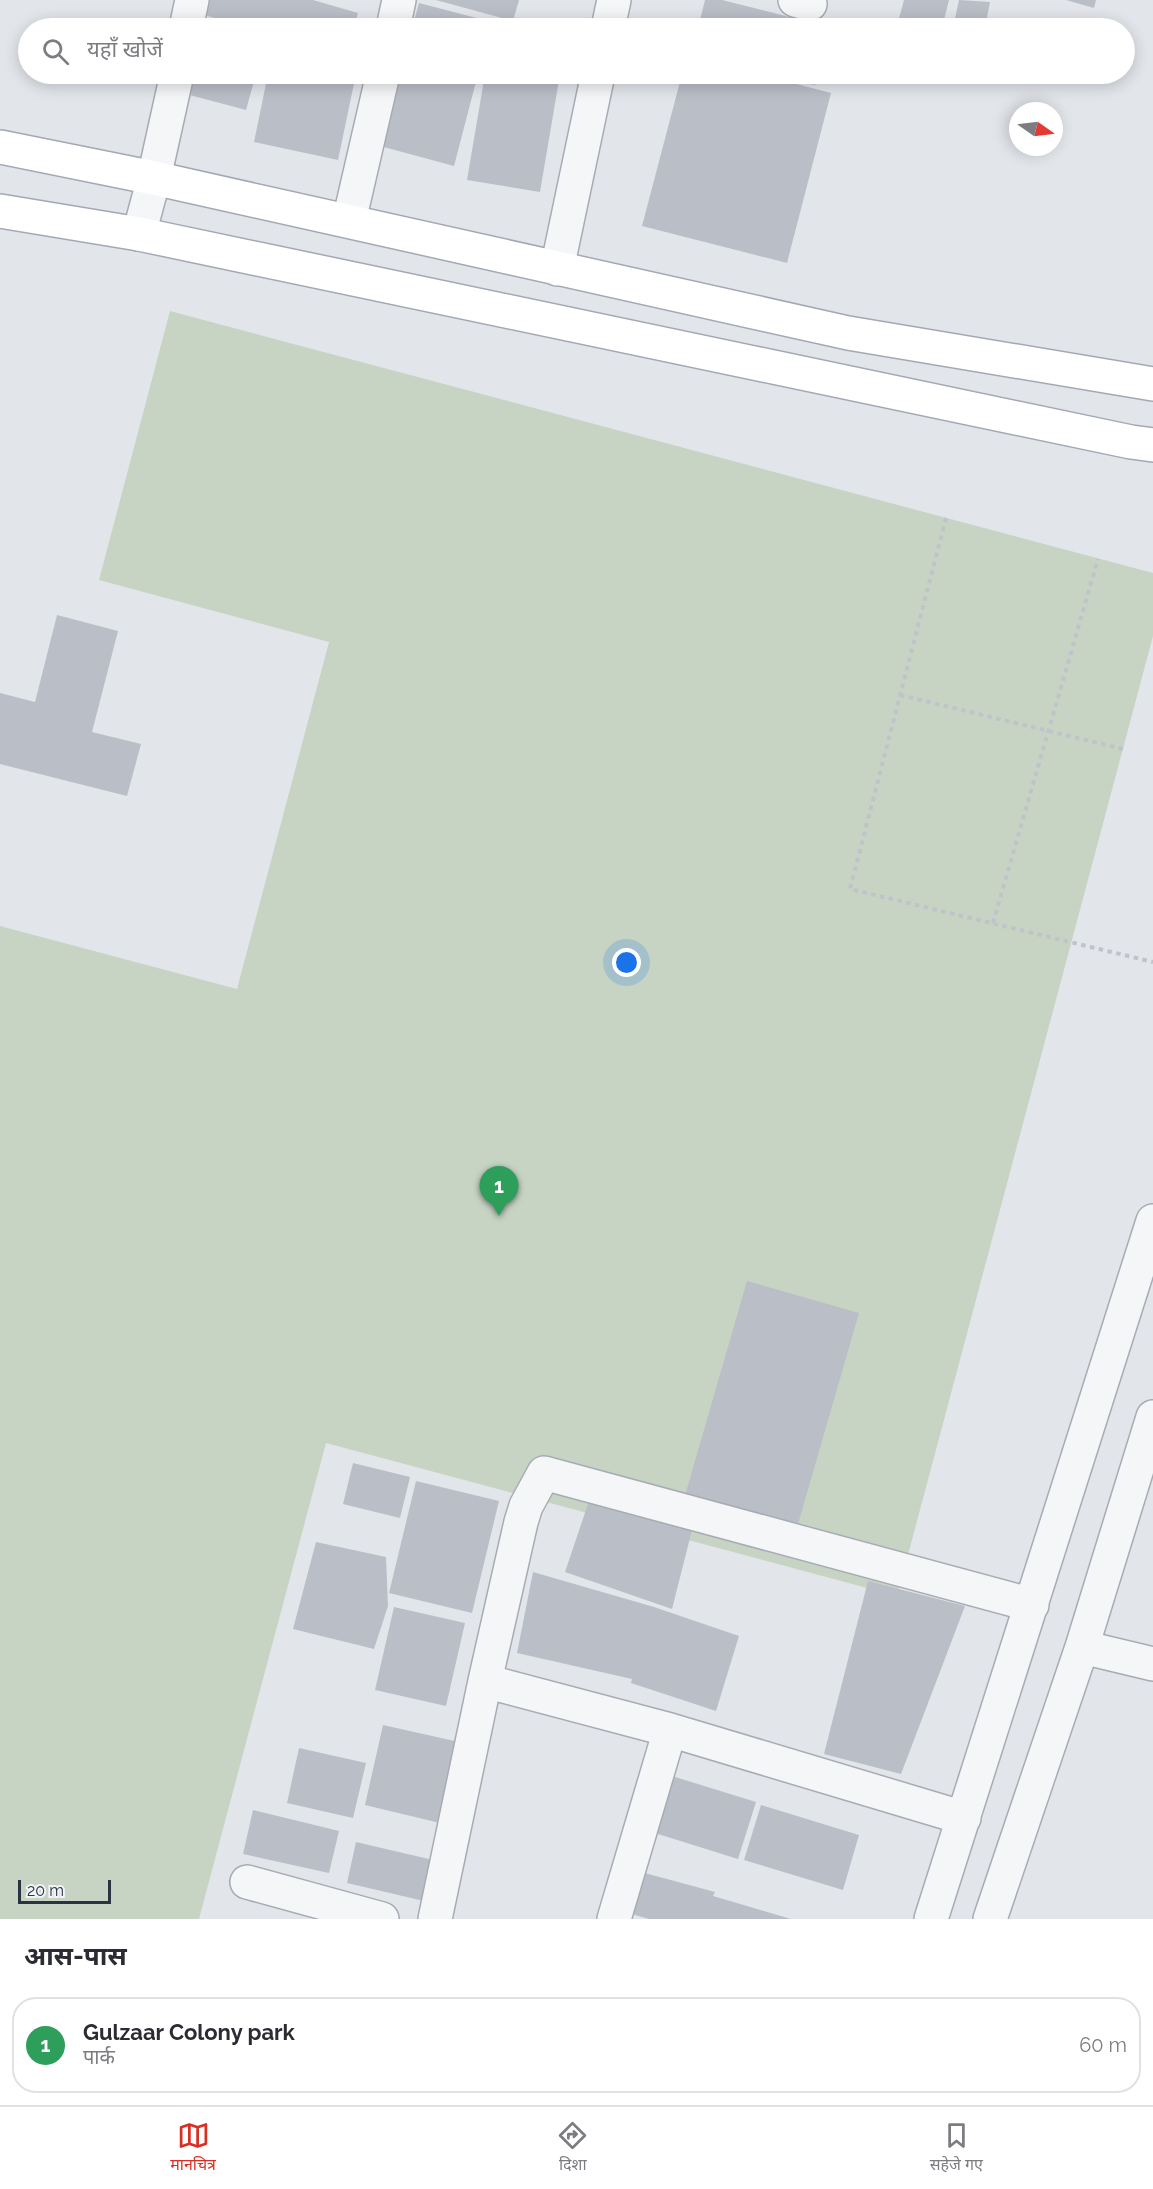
<!DOCTYPE html>
<html lang="hi">
<meta charset="utf-8">
<style>
body{margin:0;font-family:Raleway,"Noto Sans Devanagari",sans-serif;background:#f2f2f3;color:#2b2b33}
.compass{position:absolute;left:1009px;top:102px;width:54px;height:54px;border-radius:50%;background:#fff;box-shadow:0 3px 15px #0003;rotate:104deg}
.scale{position:absolute;left:18px;bottom:15px;width:93px;box-sizing:border-box;padding-left:6px;border:3px solid #2b3242;border-top:0;font-size:16px;line-height:21px;white-space:nowrap;color:#2b3242;-webkit-text-stroke:4px #f2f4f7;paint-order:stroke}
.you{position:absolute;left:627px;top:963px;width:21px;height:21px;margin:-15px;border:4px solid #fff;border-radius:50%;background:#1a73e8;box-shadow:0 0 0 9px #1a73e833}
.badge{display:grid;place-items:center;width:39px;height:39px;border-radius:50%;background:#d93025;color:#fff;font-size:20px;font-weight:700}
.pin{position:absolute;translate:-50% -50px;filter:drop-shadow(0 2px 3px #0008)}
.pin::after{content:'';position:absolute;top:32px;width:21px;height:18px;background:inherit;clip-path:polygon(0 0,100% 0,50% 100%)}
.list{margin:0;padding:0;list-style:none}
h2{display:flex;justify-content:space-between;align-items:center;height:78px;margin:0;padding:0 24px;font-size:26px}
h2 small{font-size:20px;font-weight:400;color:#7c7c81}
.list li{display:grid;grid-template-columns:39px 1fr auto;gap:18px;align-items:center;box-sizing:border-box;height:96px;margin:0 12px 12px;padding:0 12px;border:2px solid #e1e1e2;border-radius:24px}
.list b{display:block;font-size:22px;white-space:nowrap}
.list p{margin:0;font-size:20px;white-space:nowrap;color:#7c7c81}
.list em{font-size:20px;font-style:normal;color:#7c7c81}
.icon{flex:none;width:33px;height:33px;fill:none;stroke:currentColor;stroke-width:2;stroke-linecap:round;stroke-linejoin:round}
.map{position:relative;flex:none;width:1153px;height:1919px;overflow:hidden}
.search{position:absolute;background:#fff;box-shadow:0 3px 15px #0003;left:18px;right:18px;top:18px;height:66px;display:flex;align-items:center;gap:15px;box-sizing:border-box;padding:0 21px;border-radius:33px;color:#7c7c81;font-size:22px}
.sheet{height:186px;background:#fff}
nav{display:flex;justify-content:space-around;align-items:center;box-sizing:border-box;height:84px;border-top:2px solid #e1e1e2;background:#fff;font-size:16px;color:#7c7c81}
nav a{display:grid;justify-items:center;gap:3px}
nav .on{color:#d93025}
.map>svg:first-child{display:block}
.green{fill:#c7d4c4}
.building{fill:#babec7}
.lines{fill:none;stroke-linecap:round;stroke-linejoin:round}
.minor-casing{stroke:#a7acb4;stroke-width:36}
.major-casing{stroke:#a2a9b5;stroke-width:36}
.path{stroke:#c0c3c9;stroke-width:4;stroke-dasharray:4.5 4.5;stroke-linecap:butt}
.minor{stroke:#f5f6f8;stroke-width:33}
.major{stroke:#fff;stroke-width:33}
</style>
<div class="map">
<svg width="1153" height="1919" viewBox="0 0 1153 1919">
<rect width="100%" height="100%" fill="#e2e5ea"/>
<path class="green" d="M170,311L1153,573V636L897,1596L326,1443L199,1919H0V926L237,989L329,642L99,580Z"/>
<path class="building" d="M208,0H313L358,13L354,28H251L204,15Z
M436,0H519L513,21Z
M705,0H722L829,27V28H698Z
M904,0H949L942,28H926L898,22Z
M959,0L990,2L985,28H953Z
M1066,0H1096L1094,8Z
M419,3L492,22L490,28H412Z
M192,74H256L246,110L186,94Z
M268,74H356L338,160L254,142Z
M400,74H478L454,166L380,146Z
M485,74H560L540,192L467,180Z
M682,74H758L831,93L787,263L642,226Z
M774,74H817L815,85Z
M57,615L118,631L92,732L141,744L127,796L0,764V693L35,702Z
M747,1281L859,1313L796,1531L684,1499Z
M353,1463L410,1477L400,1518L343,1504Z
M416,1481L499,1501L472,1613L389,1593Z
M591,1495L692,1530L672,1609L565,1572Z
M316,1542L386,1557L388,1606L374,1649L293,1629Z
M533,1572L654,1607L739,1636L716,1711L631,1683L632,1679L517,1653Z
M868,1581L965,1606L901,1774L824,1754Z
M394,1607L465,1623L446,1706L375,1690Z
M383,1725L459,1742L440,1823L365,1805Z
M299,1748L366,1763L353,1818L287,1803Z
M659,1772L756,1802L738,1859L642,1829Z
M761,1805L859,1835L843,1890L744,1860Z
M253,1810L339,1831L329,1873L243,1854Z
M356,1842L433,1860L424,1901L347,1883Z
M630,1869L715,1892L713,1896L791,1919H649L618,1910Z"/>
<g class="lines">
<defs>
<path id="minor" d="M795,0L810,4
M186,28L192,0
M393,28L399,0
M608,28L614,0
M349,221L383,74
M139,234L154,178L177,74
M557,269L598,74
M1082,1647L1153,1664
M485,1681L670,1730L964,1818
M247,1882L382,1919
M435,1919L485,1681L521,1522L526,1506L544,1473L1032,1605
M614,1919L670,1730
M931,1919L1153,1221
M990,1919L1082,1647L1153,1417"/>
<path id="major" d="M0,147L154,178L848,333L1153,384
M0,211L139,234L1131,442L1153,445"/>
</defs>
<use href="#minor" class="minor-casing"/>
<use href="#major" class="major-casing"/>
<path class="path" d="M946,518L850,889L1153,962
M900,695L1123,749
M993,923L1098,559"/>
<use href="#minor" class="minor"/>
<use href="#major" class="major"/>
</g>
</svg>
<svg class="compass" viewBox="-18 -18 36 36"><path d="M0-13l5 13h-10z" fill="#e53935"/><path d="M0 13l5-13h-10z" fill="#7c7c81"/></svg>
<div class="scale">20 m</div>
<div class="you"></div>
<div class="pin badge" style="left:499px;top:1216px;background:#2e9e5b">1</div>
<div class="search"><svg class="icon" aria-label="search" viewBox="0 0 24 24"><circle cx="10" cy="10" r="6"/><path d="M15 15l6 6"/></svg>यहाँ खोजें</div>
</div>
<section class="sheet">
<h2>आस-पास<small></small></h2>
<ul class="list">
<li><span class="badge" style="background:#2e9e5b">1</span><div><b>Gulzaar Colony park</b><p>पार्क</p></div><em>60 m</em></li>
</ul>
</section>
<nav>
<a class="on"><svg class="icon" aria-label="map" viewBox="0 0 24 24"><path d="M3 6l6-2 6 2 6-2v14l-6 2-6-2-6 2zM9 4v14M15 6v14"/></svg>मानचित्र</a>
<a><svg class="icon" aria-label="directions" viewBox="0 0 24 24"><path d="M12 3l9 9-9 9-9-9zM9 14v-3h6M13 9l2 2-2 2"/></svg>दिशा</a>
<a><svg class="icon" aria-label="saved" viewBox="0 0 24 24"><path d="M7 4h10v16l-5-4-5 4z"/></svg>सहेजे गए</a>
</nav>
